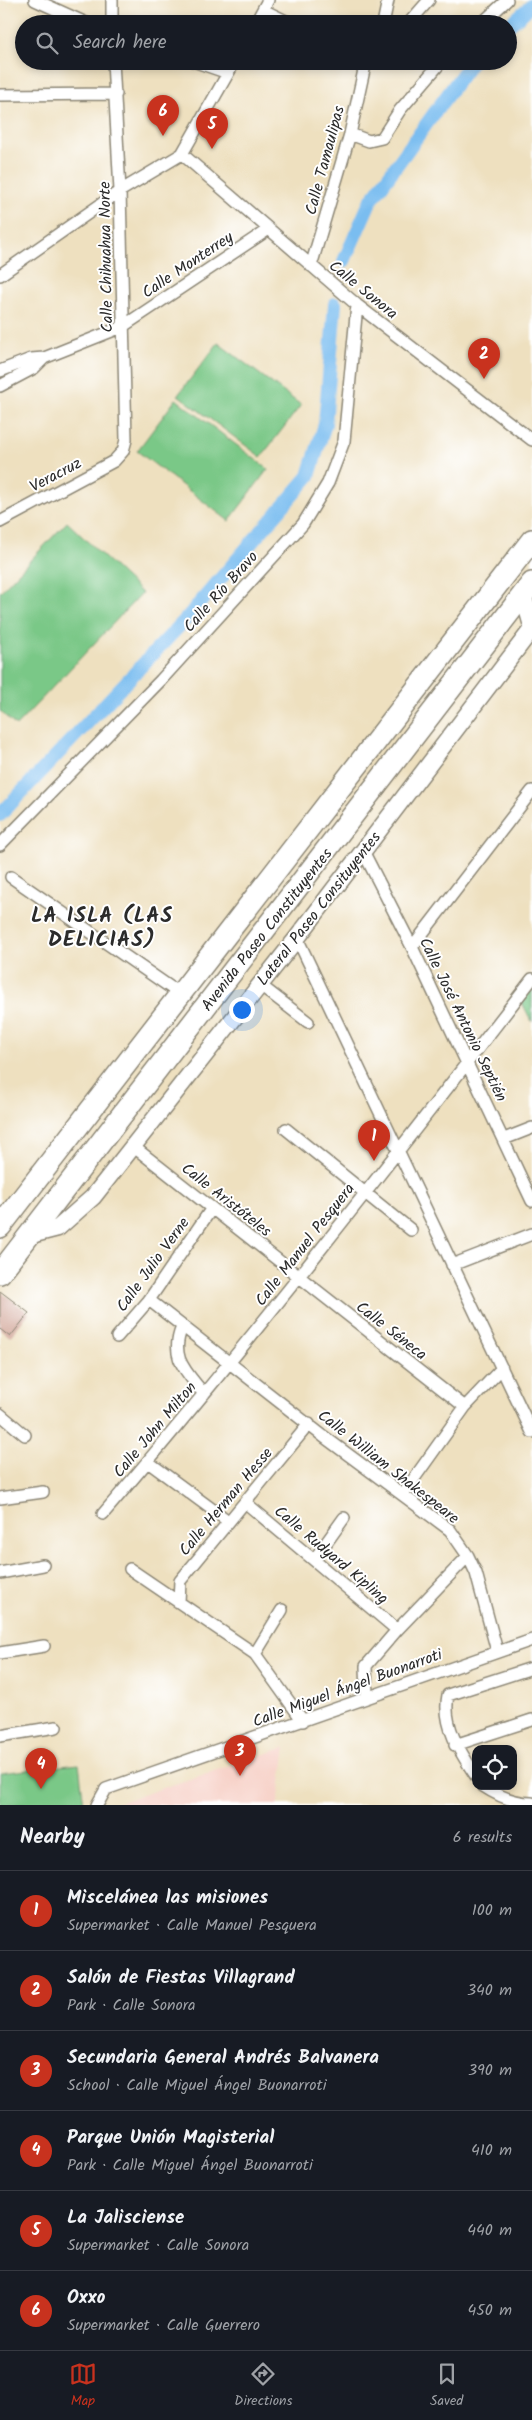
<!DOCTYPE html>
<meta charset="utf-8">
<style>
body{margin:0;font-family:Kalam,sans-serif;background:#20242c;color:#f1f3f6}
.controls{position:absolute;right:15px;bottom:15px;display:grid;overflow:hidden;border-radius:10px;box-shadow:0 2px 8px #0003}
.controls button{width:45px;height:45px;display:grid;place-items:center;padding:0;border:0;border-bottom:1px solid #363941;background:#171b24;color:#f1f3f6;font:25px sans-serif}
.you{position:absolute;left:241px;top:1009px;width:18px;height:18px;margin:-12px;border:4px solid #fff;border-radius:50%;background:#1a73e8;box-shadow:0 0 0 8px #1a73e833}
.badge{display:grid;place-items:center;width:32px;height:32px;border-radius:50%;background:#c8321e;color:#fff;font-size:16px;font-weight:700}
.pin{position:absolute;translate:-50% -41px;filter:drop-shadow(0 1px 2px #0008)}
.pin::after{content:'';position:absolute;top:26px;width:18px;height:15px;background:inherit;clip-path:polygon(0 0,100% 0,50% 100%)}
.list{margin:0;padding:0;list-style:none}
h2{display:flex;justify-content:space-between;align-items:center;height:65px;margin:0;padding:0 20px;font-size:21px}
h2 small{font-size:16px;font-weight:400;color:#9ea1a6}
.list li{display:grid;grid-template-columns:32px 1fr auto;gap:15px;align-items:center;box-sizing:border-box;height:80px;padding:0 20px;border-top:1px solid #363941}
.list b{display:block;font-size:19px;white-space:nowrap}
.list p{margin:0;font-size:16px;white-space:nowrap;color:#9ea1a6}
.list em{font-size:16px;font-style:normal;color:#9ea1a6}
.icon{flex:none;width:28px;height:28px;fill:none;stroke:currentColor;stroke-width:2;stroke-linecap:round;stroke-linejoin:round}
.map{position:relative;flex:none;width:532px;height:1805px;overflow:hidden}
.search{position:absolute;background:#171b24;box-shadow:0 2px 8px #0003;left:15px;right:15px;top:15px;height:55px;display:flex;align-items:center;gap:12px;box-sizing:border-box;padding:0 18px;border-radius:28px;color:#9ea1a6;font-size:19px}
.sheet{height:545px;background:#171b24}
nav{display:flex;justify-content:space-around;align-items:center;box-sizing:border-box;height:70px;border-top:1px solid #363941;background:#171b24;font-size:14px;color:#9ea1a6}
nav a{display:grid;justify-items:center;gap:2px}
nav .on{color:#c8321e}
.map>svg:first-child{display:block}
.built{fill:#f7d1c8}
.green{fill:#7ac887;stroke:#527a59}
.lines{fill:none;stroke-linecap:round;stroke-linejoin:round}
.canal{stroke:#7abdf0;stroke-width:14}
.building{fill:#cc9b8c}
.street-casing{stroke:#8c8675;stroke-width:14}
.secondary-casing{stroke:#8c8675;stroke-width:19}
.highway-casing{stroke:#8c8675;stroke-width:24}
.street{stroke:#fff;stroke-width:11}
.secondary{stroke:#fff;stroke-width:16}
.highway{stroke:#fff;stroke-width:21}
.labels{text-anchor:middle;stroke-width:4;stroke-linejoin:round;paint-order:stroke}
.street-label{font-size:16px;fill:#2b2b2b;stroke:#fff}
.district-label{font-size:21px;font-weight:bold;letter-spacing:1px;fill:#2b2b2b;stroke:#fff}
</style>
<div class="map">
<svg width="532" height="1805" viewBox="0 0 532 1805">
<rect width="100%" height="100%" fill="#fff"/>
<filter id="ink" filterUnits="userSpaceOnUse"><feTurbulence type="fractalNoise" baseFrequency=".02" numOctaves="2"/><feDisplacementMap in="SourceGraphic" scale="10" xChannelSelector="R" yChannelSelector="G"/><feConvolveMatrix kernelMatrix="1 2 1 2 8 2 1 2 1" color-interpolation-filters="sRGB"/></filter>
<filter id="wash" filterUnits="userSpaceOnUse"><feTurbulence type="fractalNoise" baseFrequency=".0096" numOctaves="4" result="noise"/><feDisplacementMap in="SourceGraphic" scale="20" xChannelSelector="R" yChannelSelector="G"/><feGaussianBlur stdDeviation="1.12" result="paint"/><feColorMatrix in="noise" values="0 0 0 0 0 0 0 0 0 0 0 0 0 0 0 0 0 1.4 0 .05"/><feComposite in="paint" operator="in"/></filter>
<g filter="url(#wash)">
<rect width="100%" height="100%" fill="#eee0bf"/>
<path class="built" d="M286,1747L278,1805H112Z"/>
<path class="green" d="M218,343L301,405L261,457L178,395Z
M176,399L268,469L229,521L137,451Z
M67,522L142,593L16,726L0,711V592Z
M532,983V1022L520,999Z
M79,1764L84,1805H0V1773Z"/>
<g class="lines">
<path class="canal" d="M508,26L532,5
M344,261L370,202L472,61
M0,815L185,620L309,476L325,424L335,304"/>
</g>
<g id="blocks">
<path class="building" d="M0,1291L29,1313L10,1337L0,1329Z"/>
</g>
</g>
<g filter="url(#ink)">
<use href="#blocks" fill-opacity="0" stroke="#8c8675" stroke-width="1"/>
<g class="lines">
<defs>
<path id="street" d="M35,0L88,24
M112,0V24
M263,10L292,24
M255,24L268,0
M383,24L388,0
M408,24L429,0
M481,24L507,0
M193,61L228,73
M0,95L116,94
M350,134L369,141L382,138L400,110L442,61
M182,154L357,305L532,440
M182,154L235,61
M311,266L350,134L366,61
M0,275L120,191L182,154
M0,371L31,359L44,358L122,327L269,229
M0,386L34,368L44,358
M0,522L114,461L123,451L126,440L120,191L113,61
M0,845L161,680L303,524L328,483L344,441L357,305
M363,851L412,947L532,1201
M11,877L180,994
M297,938L532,1432
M412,947L532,791
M259,984L308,1022
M286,1129L411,1230
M504,1139L532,1128
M134,1147L465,1407
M452,1265L532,1234
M149,1300L323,1436L450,1530L468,1556L476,1573L497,1651
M182,1327C169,1358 186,1371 204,1394
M117,1337L149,1300L212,1208
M0,1414L25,1435
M148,1462L228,1521
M403,1494L465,1407L502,1368
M0,1498L43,1492
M246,1503L397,1630
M103,1514C252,1340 392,1160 532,979
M314,1560L344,1518
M130,1569L255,1654L303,1721
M0,1573L43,1565
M179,1602L180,1581L309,1424
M0,1653L44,1646
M255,1654L282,1610
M367,1697L366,1666L397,1630L468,1556
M0,1736L56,1727
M455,1745L532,1720
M476,1776C460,1752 442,1725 448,1695L532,1668
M483,1786C498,1796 513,1803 532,1803
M97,1805L106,1789L532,1640"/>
<path id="secondary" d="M523,594L532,626
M31,1235L58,1228L93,1197L297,938L532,629"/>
<path id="highway" d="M0,1227L532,540
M0,1273L532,583"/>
</defs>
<use href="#street" class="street-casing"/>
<use href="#secondary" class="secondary-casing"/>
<use href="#highway" class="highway-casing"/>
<use href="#street" class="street"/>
<use href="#secondary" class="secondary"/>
<use href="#highway" class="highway"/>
</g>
</g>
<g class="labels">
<g class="street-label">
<text transform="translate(324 160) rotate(-75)" y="6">Calle Tamaulipas</text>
<text transform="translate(105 257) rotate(-91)" y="6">Calle Chihuahua Norte</text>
<text transform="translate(187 264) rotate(-34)" y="6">Calle Monterrey</text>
<text transform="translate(364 289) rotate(39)" y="6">Calle Sonora</text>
<text transform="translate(55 474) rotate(-28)" y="6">Veracruz</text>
<text transform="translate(220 591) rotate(-48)" y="6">Calle Río Bravo</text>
<text transform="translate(318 908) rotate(-52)" y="6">Lateral Paseo Consituyentes</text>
<text transform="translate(266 929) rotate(-52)" y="6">Avenida Paseo Constituyentes</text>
<text transform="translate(464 1019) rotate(64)" y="6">Calle José Antonio Septién</text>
<text transform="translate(227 1199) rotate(38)" y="6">Calle Aristóteles</text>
<text transform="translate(304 1244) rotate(-52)" y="6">Calle Manuel Pesquera</text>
<text transform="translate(152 1264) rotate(-54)" y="6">Calle Julio Verne</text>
<text transform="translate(392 1330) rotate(38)" y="6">Calle Séneca</text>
<text transform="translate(154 1429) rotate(-50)" y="6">Calle John Milton</text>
<text transform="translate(389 1466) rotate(38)" y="6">Calle William Shakespeare</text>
<text transform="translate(225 1501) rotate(-50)" y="6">Calle Herman Hesse</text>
<text transform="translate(332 1554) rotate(40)" y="6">Calle Rudyard Kipling</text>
<text transform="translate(347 1687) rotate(-20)" y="6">Calle Miguel Ángel Buonarroti</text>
</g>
<g class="district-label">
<text x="102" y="922">LA ISLA (LAS<tspan x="102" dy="24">DELICIAS)</tspan></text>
</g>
</g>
</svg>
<div class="controls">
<button><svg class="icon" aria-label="locate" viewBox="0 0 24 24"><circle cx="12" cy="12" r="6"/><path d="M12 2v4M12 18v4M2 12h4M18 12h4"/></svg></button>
</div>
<div class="you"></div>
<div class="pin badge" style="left:374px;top:1161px">1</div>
<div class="pin badge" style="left:484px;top:379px">2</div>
<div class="pin badge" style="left:240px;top:1776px">3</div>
<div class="pin badge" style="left:41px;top:1789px">4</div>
<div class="pin badge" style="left:212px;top:149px">5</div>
<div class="pin badge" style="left:163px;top:136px">6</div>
<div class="search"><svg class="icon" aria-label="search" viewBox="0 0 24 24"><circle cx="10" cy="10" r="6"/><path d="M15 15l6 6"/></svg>Search here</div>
</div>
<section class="sheet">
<h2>Nearby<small>6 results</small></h2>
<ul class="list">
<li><span class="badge">1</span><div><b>Miscelánea las misiones</b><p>Supermarket · Calle Manuel Pesquera</p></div><em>100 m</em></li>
<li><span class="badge">2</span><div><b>Salón de Fiestas Villagrand</b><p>Park · Calle Sonora</p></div><em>340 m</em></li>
<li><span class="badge">3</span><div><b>Secundaria General Andrés Balvanera</b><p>School · Calle Miguel Ángel Buonarroti</p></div><em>390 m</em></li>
<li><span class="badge">4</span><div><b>Parque Unión Magisterial</b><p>Park · Calle Miguel Ángel Buonarroti</p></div><em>410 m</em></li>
<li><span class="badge">5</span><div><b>La Jalisciense</b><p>Supermarket · Calle Sonora</p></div><em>440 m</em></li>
<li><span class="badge">6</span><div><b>Oxxo</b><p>Supermarket · Calle Guerrero</p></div><em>450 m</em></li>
</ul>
</section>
<nav>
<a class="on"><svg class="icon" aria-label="map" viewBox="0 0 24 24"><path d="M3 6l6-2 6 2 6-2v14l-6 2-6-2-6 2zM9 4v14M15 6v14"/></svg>Map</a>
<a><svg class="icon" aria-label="directions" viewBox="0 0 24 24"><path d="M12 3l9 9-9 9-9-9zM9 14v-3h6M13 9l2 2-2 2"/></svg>Directions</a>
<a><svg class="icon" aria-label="saved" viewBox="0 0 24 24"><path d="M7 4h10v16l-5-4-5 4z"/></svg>Saved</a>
</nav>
